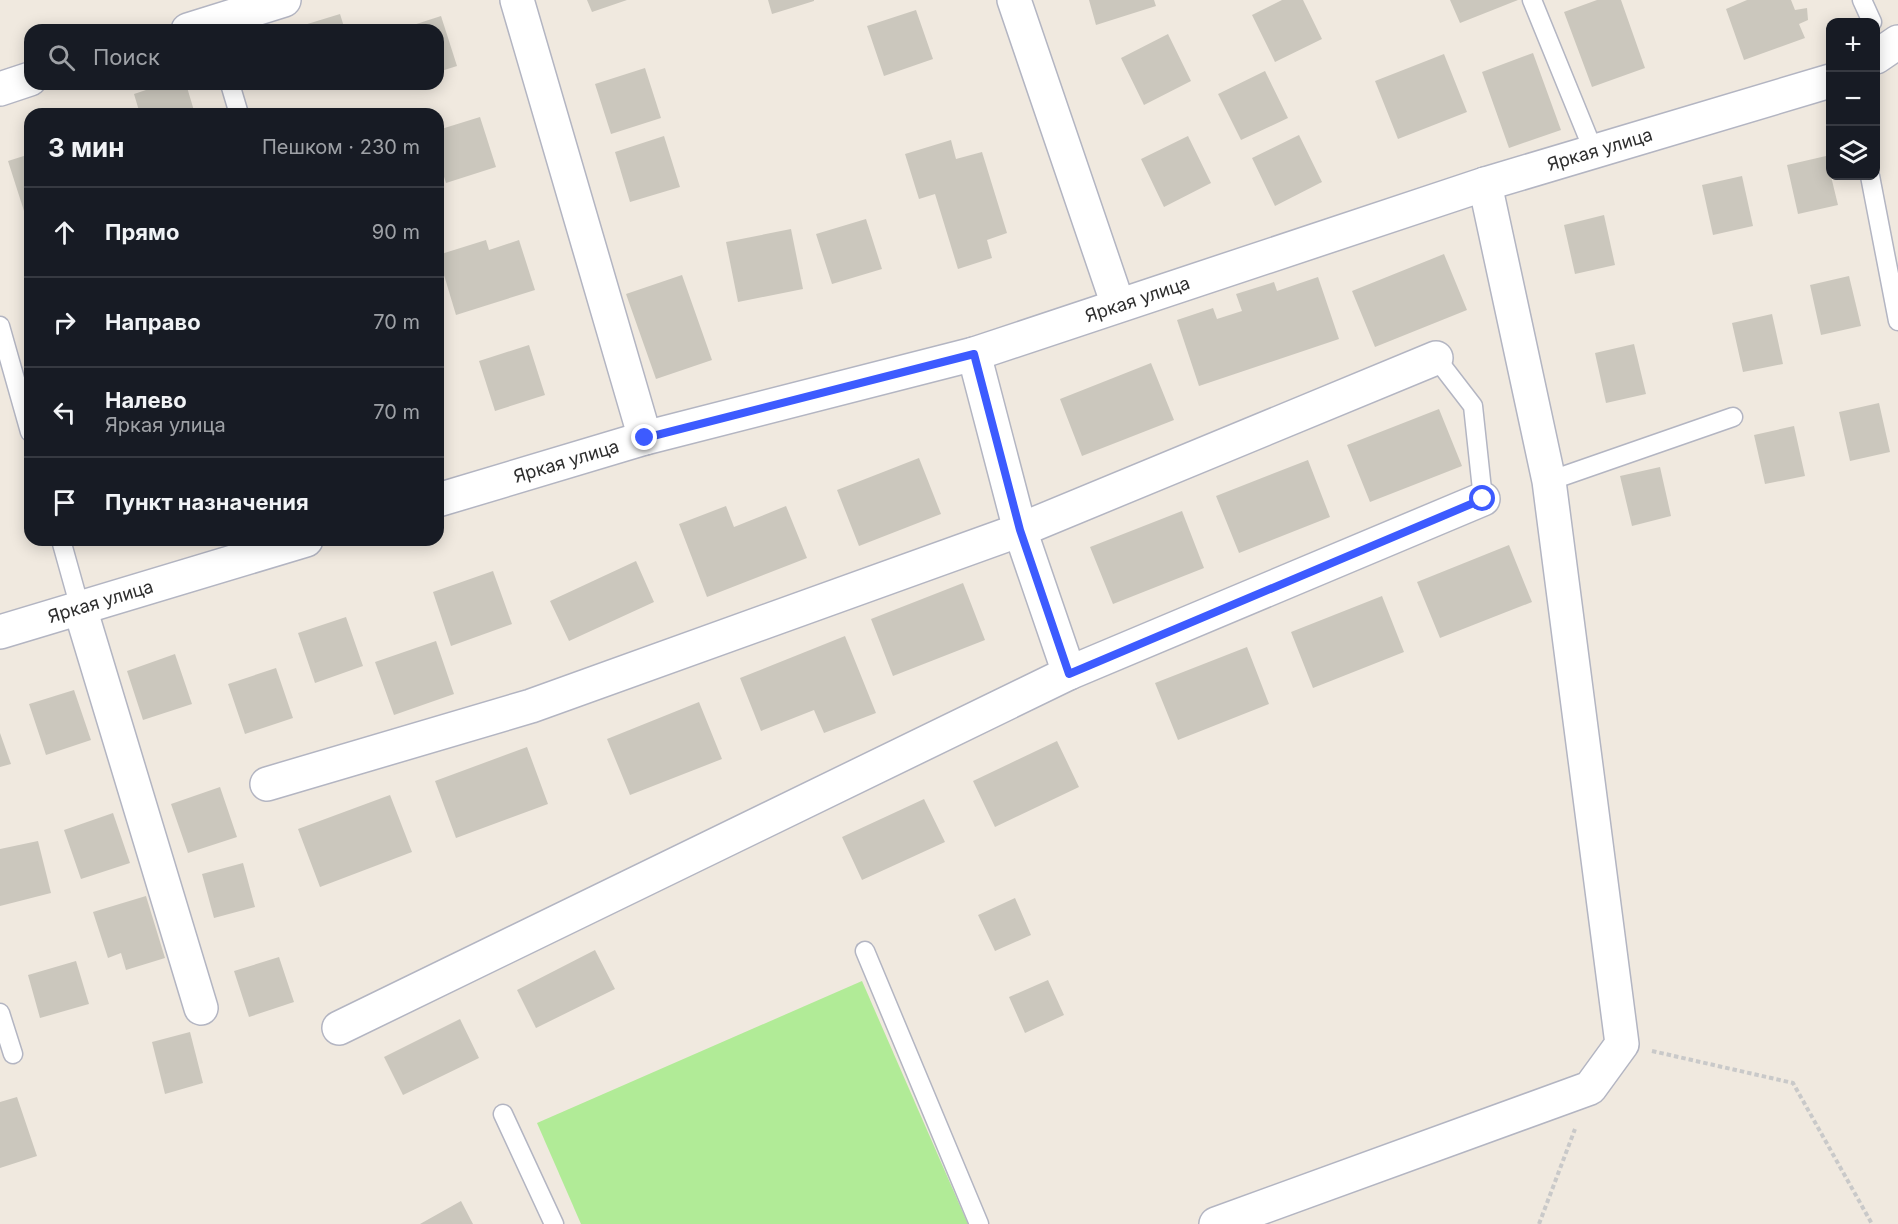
<!DOCTYPE html>
<html lang="ru">
<meta charset="utf-8">
<style>
body{margin:0;font-family:Inter,sans-serif;background:#20242c;color:#f1f3f6}
.controls{position:absolute;right:18px;top:18px;display:grid;overflow:hidden;border-radius:12px;box-shadow:0 3px 15px #0003}
.controls button{width:54px;height:54px;display:grid;place-items:center;padding:0;border:0;border-bottom:2px solid #363941;background:#171b24;color:#f1f3f6;font:30px sans-serif}
.stop{position:absolute;width:18px;height:18px;margin:-14px;border:4px solid #3d5bff;border-radius:50%;background:#fff}
.stop.end{background:#3d5bff;border-color:#fff;box-shadow:0 2px 6px #0008}
.list{margin:0;padding:0;list-style:none}
h2{display:flex;justify-content:space-between;align-items:center;height:78px;margin:0;padding:0 24px;font-size:26px}
h2 small{font-size:20px;font-weight:400;color:#9ea1a6}
.list li{display:grid;grid-template-columns:39px 1fr auto;gap:18px;align-items:center;box-sizing:border-box;height:90px;padding:0 24px;border-top:2px solid #363941}
.list b{display:block;font-size:22px;white-space:nowrap}
.list p{margin:0;font-size:20px;white-space:nowrap;color:#9ea1a6}
.list em{font-size:20px;font-style:normal;color:#9ea1a6}
.icon{flex:none;width:33px;height:33px;fill:none;stroke:currentColor;stroke-width:2;stroke-linecap:round;stroke-linejoin:round}
.map{position:relative;flex:none;width:1898px;height:1224px;overflow:hidden}
.search{position:absolute;background:#171b24;box-shadow:0 3px 15px #0003;left:24px;top:24px;width:420px;height:66px;display:flex;align-items:center;gap:15px;box-sizing:border-box;padding:0 21px;border-radius:18px;color:#9ea1a6;font-size:22px}
.panel{position:absolute;background:#171b24;box-shadow:0 3px 15px #0003;left:24px;top:108px;width:420px;height:438px;border-radius:18px}
.map>svg:first-child{display:block}
.green{fill:#b1eb97}
.building{fill:#cbc7bd}
.lines{fill:none;stroke-linecap:round;stroke-linejoin:round}
.lane-casing{stroke:#b3b5c2;stroke-width:21}
.street-casing{stroke:#b3b5c2;stroke-width:36}
.path{stroke:#c9c9c9;stroke-width:4;stroke-dasharray:4.5 3;stroke-linecap:butt}
.lane{stroke:#fff;stroke-width:18}
.street{stroke:#fff;stroke-width:33}
.route{stroke:#3d5bff;stroke-width:8}
.labels{text-anchor:middle;stroke-width:4.5;stroke-linejoin:round;paint-order:stroke}
.street-label{font-size:18px;fill:#2e2e2e;stroke:#fff}
</style>
<div class="map">
<svg width="1898" height="1224" viewBox="0 0 1898 1224">
<rect width="100%" height="100%" fill="#f0e9df"/>
<path class="green" d="M862,981L968,1224H581L537,1123Z"/>
<path class="building" d="M587,0H627L592,12Z
M768,0H814V1L772,14Z
M1089,0H1154L1156,6L1096,25Z
M1282,0H1303L1322,39L1275,62L1252,15Z
M1450,0H1518L1460,23Z
M1597,0H1621L1645,68L1592,87L1564,12Z
M1747,0H1791L1795,10L1807,8L1808,20L1799,24L1805,38L1744,60L1726,9Z
M916,10L933,59L884,76L867,26Z
M340,14L345,30H291V29Z
M441,16L457,66L438,72V30H398Z
M1168,34L1191,81L1144,105L1121,58Z
M1533,53L1561,130L1509,148L1482,72Z
M1444,54L1467,112L1398,139L1375,81Z
M645,68L661,118L611,134L595,84Z
M1265,71L1288,118L1241,140L1218,94Z
M164,84H186L195,114H140L134,94Z
M332,108L334,114H313V113Z
M480,117L496,167L446,183L438,158V130Z
M1299,135L1322,182L1275,206L1252,158Z
M664,136L680,187L630,202L615,152Z
M1188,136L1211,183L1164,207L1141,159Z
M951,140L956,159L982,152L1007,233L987,240L992,258L958,269L935,194L919,199L905,154Z
M30,154V209L24,211L8,161Z
M1826,156L1838,205L1798,214L1787,165Z
M1742,176L1753,226L1713,235L1702,185Z
M1604,215L1615,265L1575,274L1564,225Z
M866,219L882,269L832,284L816,234Z
M791,229L803,289L738,302L726,242Z
M486,240L489,250L519,240L535,290L456,315L438,255Z
M1444,254L1467,310L1375,347L1352,291Z
M682,275L712,360L656,379L626,294Z
M1849,276L1861,326L1821,335L1810,285Z
M1318,277L1339,339L1199,386L1177,320L1213,308L1217,319L1242,311L1236,294L1274,282L1277,291Z
M1772,314L1783,364L1743,372L1732,323Z
M1634,344L1646,394L1606,403L1595,353Z
M529,345L545,395L495,411L479,361Z
M1151,363L1174,420L1082,456L1060,399Z
M1879,403L1890,452L1850,461L1839,412Z
M1439,409L1462,466L1370,502L1347,445Z
M1794,426L1805,476L1765,484L1754,435Z
M919,458L941,514L859,546L837,490Z
M1308,460L1330,517L1239,553L1216,496Z
M1660,467L1671,516L1632,526L1620,476Z
M726,506L734,527L786,506L807,558L707,597L679,524Z
M1182,511L1204,568L1113,604L1090,547Z
M1509,545L1532,602L1440,638L1417,582Z
M636,561L654,602L569,641L550,601Z
M493,571L512,624L451,646L433,592Z
M963,583L985,640L893,676L871,619Z
M1382,596L1404,652L1313,688L1291,632Z
M346,617L363,666L315,683L298,633Z
M845,636L876,713L824,733L814,710L761,731L740,678Z
M436,641L454,694L394,715L375,662Z
M1247,647L1269,704L1178,740L1155,683Z
M175,654L192,704L143,720L127,671Z
M276,668L293,718L245,734L228,684Z
M74,690L91,740L46,755L29,704Z
M699,702L722,759L630,795L607,739Z
M0,733L11,764L0,767Z
M1057,741L1079,787L995,827L973,781Z
M527,747L548,804L456,838L435,781Z
M220,787L237,837L188,853L171,804Z
M390,795L412,852L320,887L298,829Z
M924,799L945,842L862,880L842,837Z
M113,813L130,863L81,879L64,830Z
M38,841L51,893L0,906V849Z
M243,863L255,907L214,918L202,874Z
M146,896L165,958L126,970L121,953L108,958L93,912Z
M1015,898L1031,935L995,951L978,915Z
M595,950L615,989L536,1028L517,990Z
M279,957L294,1002L249,1017L234,971Z
M76,961L89,1004L40,1018L28,975Z
M1048,980L1064,1015L1025,1033L1009,997Z
M460,1019L479,1058L403,1095L384,1057Z
M190,1032L203,1083L165,1094L152,1042Z
M17,1097L37,1156L0,1168V1102Z
M461,1201L473,1224H420Z"/>
<g class="lines">
<defs>
<path id="lane" d="M1532,0L1594,152
M1862,0L1872,22
M230,84L239,114
M1870,176L1898,321
M0,326L30,432
M1436,358L1473,406L1483,499
M1549,481L1733,417
M61,540L80,608
M865,951L979,1224
M0,1013L13,1054
M503,1114L554,1224"/>
<g id="street">
<path d="M517,0L645,438"/>
<path d="M1014,0L1118,305"/>
<path d="M188,30L284,0"/>
<path d="M1876,57L1898,42"/>
<path d="M0,89L30,79"/>
<path d="M974,354L1020,530L1069,673"/>
<path id="s1" d="M438,500L645,438L974,354L1485,184L1830,81"/>
<path d="M80,608L201,1008"/>
<path id="s2" d="M0,632L306,540"/>
<path d="M267,784L531,706L1020,530L1436,358"/>
<path d="M339,1028L1069,673L1483,499"/>
<path d="M1216,1224L1590,1088L1622,1044L1549,481L1485,184"/>
</g>
</defs>
<use href="#lane" class="lane-casing"/>
<use href="#street" class="street-casing"/>
<path class="path" d="M1652,1051L1793,1083L1872,1224
M1539,1224L1575,1129"/>
<use href="#lane" class="lane"/>
<use href="#street" class="street"/>
</g>
<g class="lines">
<path class="route" d="M645,438L974,354L1020,530L1069,674L1483,499"/>
</g>
<g class="labels">
<g class="street-label">
<text dy="6" stroke="none"><textPath href="#s1" startOffset="1214">Яркая улица</textPath></text>
<text dy="6" stroke="none"><textPath href="#s1" startOffset="728">Яркая улица</textPath></text>
<text dy="6" stroke="none"><textPath href="#s1" startOffset="134">Яркая улица</textPath></text>
<text dy="6" stroke="none"><textPath href="#s2" startOffset="105">Яркая улица</textPath></text>
</g>
</g>
</svg>
<div class="controls">
<button>+</button>
<button>−</button>
<button><svg class="icon" aria-label="layers" viewBox="0 0 24 24"><path d="M12 4l9 5-9 5-9-5zM3 14l9 5 9-5"/></svg></button>
</div>
<div class="stop" style="left:1483px;top:499px"></div>
<div class="stop end" style="left:645px;top:438px"></div>
<div class="search"><svg class="icon" aria-label="search" viewBox="0 0 24 24"><circle cx="10" cy="10" r="6"/><path d="M15 15l6 6"/></svg>Поиск</div>
<section class="panel">
<h2>3 мин<small>Пешком · 230 m</small></h2>
<ul class="list">
<li><svg class="icon" aria-label="ahead" viewBox="0 0 24 24"><path d="M12 20V5M6 11l6-6 6 6"/></svg><div><b>Прямо</b></div><em>90 m</em></li>
<li><svg class="icon" aria-label="right" viewBox="0 0 24 24"><path d="M7 20v-9h11M14 6l5 5-5 5"/></svg><div><b>Направо</b></div><em>70 m</em></li>
<li><svg class="icon" aria-label="left" viewBox="0 0 24 24"><path d="M17 20v-9H6M10 6l-5 5 5 5"/></svg><div><b>Налево</b><p>Яркая улица</p></div><em>70 m</em></li>
<li><svg class="icon" aria-label="arrive" viewBox="0 0 24 24"><path d="M6 21V4h12l-3 4 3 4H6"/></svg><div><b>Пункт назначения</b></div></li>
</ul>
</section>
</div>
